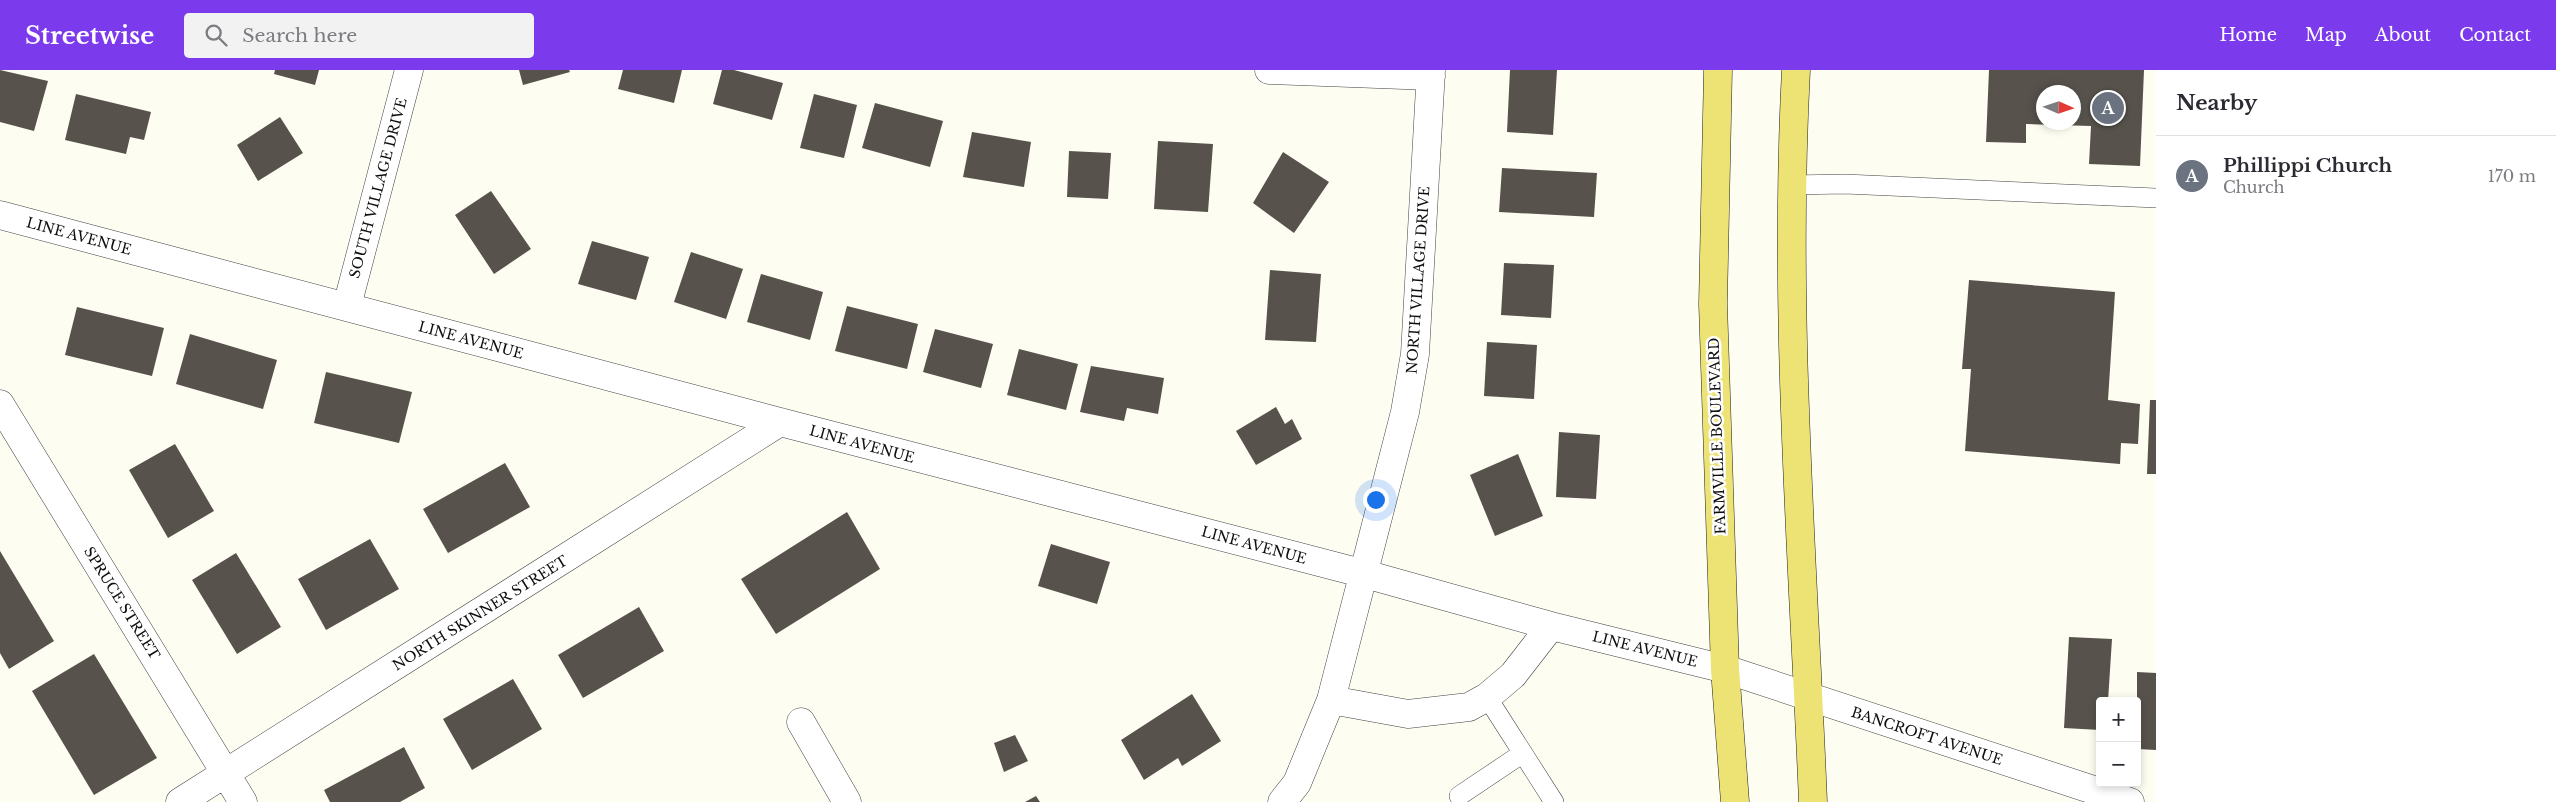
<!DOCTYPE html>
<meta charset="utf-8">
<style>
body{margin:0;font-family:"Libre Baskerville",serif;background:#f2f2f3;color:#2b2b33}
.controls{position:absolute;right:15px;bottom:15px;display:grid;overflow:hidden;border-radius:5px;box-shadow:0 2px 8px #0003}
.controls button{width:45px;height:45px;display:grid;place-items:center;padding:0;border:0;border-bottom:1px solid #e1e1e2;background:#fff;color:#2b2b33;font:25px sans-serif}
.compass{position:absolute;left:2036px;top:15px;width:45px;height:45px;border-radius:50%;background:#fff;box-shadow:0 2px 8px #0003;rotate:93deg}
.you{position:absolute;left:1375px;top:429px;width:18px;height:18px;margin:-12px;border:4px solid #fff;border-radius:50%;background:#1a73e8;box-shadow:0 0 0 8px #1a73e833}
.badge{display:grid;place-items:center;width:32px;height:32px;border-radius:50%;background:#7c3aed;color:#fff;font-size:16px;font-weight:700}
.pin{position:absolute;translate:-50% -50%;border:2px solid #fff;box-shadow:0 1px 5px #0006}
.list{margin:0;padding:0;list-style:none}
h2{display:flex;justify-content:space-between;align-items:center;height:65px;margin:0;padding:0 20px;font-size:21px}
h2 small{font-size:16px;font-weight:400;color:#7c7c81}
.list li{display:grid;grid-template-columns:32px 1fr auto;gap:15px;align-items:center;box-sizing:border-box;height:80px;padding:0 20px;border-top:1px solid #e1e1e2}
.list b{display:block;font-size:19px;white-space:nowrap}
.list p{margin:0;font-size:16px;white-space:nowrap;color:#7c7c81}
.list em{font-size:16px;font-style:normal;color:#7c7c81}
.icon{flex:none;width:28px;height:28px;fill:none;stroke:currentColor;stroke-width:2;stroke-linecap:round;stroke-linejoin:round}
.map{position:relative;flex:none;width:2156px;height:732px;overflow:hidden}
header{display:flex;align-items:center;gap:30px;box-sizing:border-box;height:70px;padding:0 25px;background:#7c3aed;color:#fff}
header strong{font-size:24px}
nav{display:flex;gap:28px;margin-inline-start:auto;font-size:18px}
.search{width:350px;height:45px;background:#f2f2f3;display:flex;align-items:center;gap:12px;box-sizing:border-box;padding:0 18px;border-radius:5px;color:#7c7c81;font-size:19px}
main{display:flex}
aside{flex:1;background:#fff}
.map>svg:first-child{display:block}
.building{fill:#57524c;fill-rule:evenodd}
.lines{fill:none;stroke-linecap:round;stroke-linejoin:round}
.service-casing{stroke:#424242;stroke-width:20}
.minor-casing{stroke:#424242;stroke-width:29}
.primary-casing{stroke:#202020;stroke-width:29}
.service{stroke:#fff;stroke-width:19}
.minor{stroke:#fff;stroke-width:28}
.primary{stroke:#ede274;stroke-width:28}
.labels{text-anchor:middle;stroke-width:5;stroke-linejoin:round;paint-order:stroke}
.street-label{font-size:14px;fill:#0f0f0f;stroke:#fff}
</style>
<header>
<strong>Streetwise</strong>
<div class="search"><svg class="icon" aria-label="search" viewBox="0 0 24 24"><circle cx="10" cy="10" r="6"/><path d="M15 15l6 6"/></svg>Search here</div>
<nav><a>Home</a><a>Map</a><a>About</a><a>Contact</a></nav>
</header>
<main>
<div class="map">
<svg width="2156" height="732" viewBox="0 0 2156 732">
<rect width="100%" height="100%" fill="#fefdf2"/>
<path class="building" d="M0,0L48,11L34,61L0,52Z
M275,0H319L315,15L274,4Z
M519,0H569L570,2L523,15Z
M623,0H682L674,33L618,19Z
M722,0H734L783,13L772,50L713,34Z
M1510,0H1557L1553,65L1507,62Z
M1989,0H2144L2140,96L2089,94L2091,56L2026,54V73L1986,72ZM2044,22H2074V52H2044Z
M76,24L151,42L144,70L130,67L126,84L65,70Z
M814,24L857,35L844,88L800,78Z
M875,33L943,51L930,97L862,78Z
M280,47L303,83L258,111L237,75Z
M972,62L1031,72L1024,117L963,107Z
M1158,71L1213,74L1208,142L1154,139Z
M1069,81L1111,83L1108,129L1067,127Z
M1283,82L1329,112L1294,163L1253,133Z
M1502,98L1597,103L1594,147L1499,142Z
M491,121L531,179L494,204L455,145Z
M592,171L649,187L636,230L578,214Z
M691,182L743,199L726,249L674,232Z
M1504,193L1554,195L1551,248L1501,245Z
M1270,200L1321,204L1316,272L1265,270Z
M761,204L823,222L810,270L747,252Z
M1969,210L2115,222L2108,330L2140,334L2138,374L2121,373L2120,394L1965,381L1971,299H1962Z
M847,236L918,254L907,299L835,281Z
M77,237L164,258L152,306L65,285Z
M935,259L993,274L981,318L923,302Z
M190,264L277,290L263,339L176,314Z
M1487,272L1537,275L1534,329L1484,326Z
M1019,279L1078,294L1066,340L1007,325Z
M1091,296L1164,308L1158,344L1127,338L1124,351L1080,342Z
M326,302L412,322L399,373L314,353Z
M2150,330H2156V404H2147Z
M1276,337L1285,354L1292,349L1302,369L1256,395L1236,361Z
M1559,362L1600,365L1596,429L1556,427Z
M175,374L214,441L168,468L129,400Z
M1518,384L1543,446L1495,466L1470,405Z
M505,393L530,437L448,483L423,439Z
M847,442L880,499L776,564L741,509Z
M370,469L399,519L326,560L298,509Z
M1051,474L1110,492L1097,534L1038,516Z
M0,481L54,571L9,599L0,583Z
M236,483L281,557L237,584L192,510Z
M639,537L664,581L583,628L558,585Z
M2069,567L2112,569L2108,631H2100V660L2064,658Z
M94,584L157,688L94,725L32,621Z
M2137,602L2156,603V680L2137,679Z
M513,609L542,659L472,700L443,649Z
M1192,624L1221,671L1182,696L1178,688L1144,710L1121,670Z
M1015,665L1028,691L1004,702L994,673Z
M404,677L425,718L400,732H330L324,720Z
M1036,726L1040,732H1025Z"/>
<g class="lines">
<defs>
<path id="service" d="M1792,115L1845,114L2156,128
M1487,627L1554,732
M1459,726L1523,683"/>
<path id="minor" d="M1269,0L1431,6
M0,145L780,352L1365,504L1551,556L1725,599L2130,732
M347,236L409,0
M0,334L243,732
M1331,630L1408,644L1469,637L1487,627L1513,605L1551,556
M801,652L847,732
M180,732L780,352
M1282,732L1297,713L1331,630L1405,342L1415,284L1431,0"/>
<path id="primary" d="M1718,0L1713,234L1725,599L1735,732
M1796,0C1783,244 1803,488 1813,732"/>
</defs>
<use href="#service" class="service-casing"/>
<use href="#minor" class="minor-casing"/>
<use href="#primary" class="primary-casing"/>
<use href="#service" class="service"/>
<use href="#minor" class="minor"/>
<use href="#primary" class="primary"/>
</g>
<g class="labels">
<g class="street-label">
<text transform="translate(378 118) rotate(-75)" y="5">SOUTH VILLAGE DRIVE</text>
<text transform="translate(79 166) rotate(15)" y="5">LINE AVENUE</text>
<text transform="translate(1418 210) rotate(-86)" y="5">NORTH VILLAGE DRIVE</text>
<text transform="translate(471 270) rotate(15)" y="5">LINE AVENUE</text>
<text transform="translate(1717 366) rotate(-92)" y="5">FARMVILLE BOULEVARD</text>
<text transform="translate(862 374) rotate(15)" y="5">LINE AVENUE</text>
<text transform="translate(1254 475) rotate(15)" y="5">LINE AVENUE</text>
<text transform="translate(122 533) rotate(58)" y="5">SPRUCE STREET</text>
<text transform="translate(480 543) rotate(-32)" y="5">NORTH SKINNER STREET</text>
<text transform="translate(1645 579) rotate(14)" y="5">LINE AVENUE</text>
<text transform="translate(1927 666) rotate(18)" y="5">BANCROFT AVENUE</text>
</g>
</g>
</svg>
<div class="controls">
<button>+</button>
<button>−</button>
</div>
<svg class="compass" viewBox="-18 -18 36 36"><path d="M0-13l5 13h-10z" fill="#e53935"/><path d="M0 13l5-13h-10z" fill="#7c7c81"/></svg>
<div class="you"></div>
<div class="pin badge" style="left:2108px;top:38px;background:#6b7280">A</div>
</div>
<aside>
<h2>Nearby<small></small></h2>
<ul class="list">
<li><span class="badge" style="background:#6b7280">A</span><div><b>Phillippi Church</b><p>Church</p></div><em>170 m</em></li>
</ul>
</aside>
</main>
